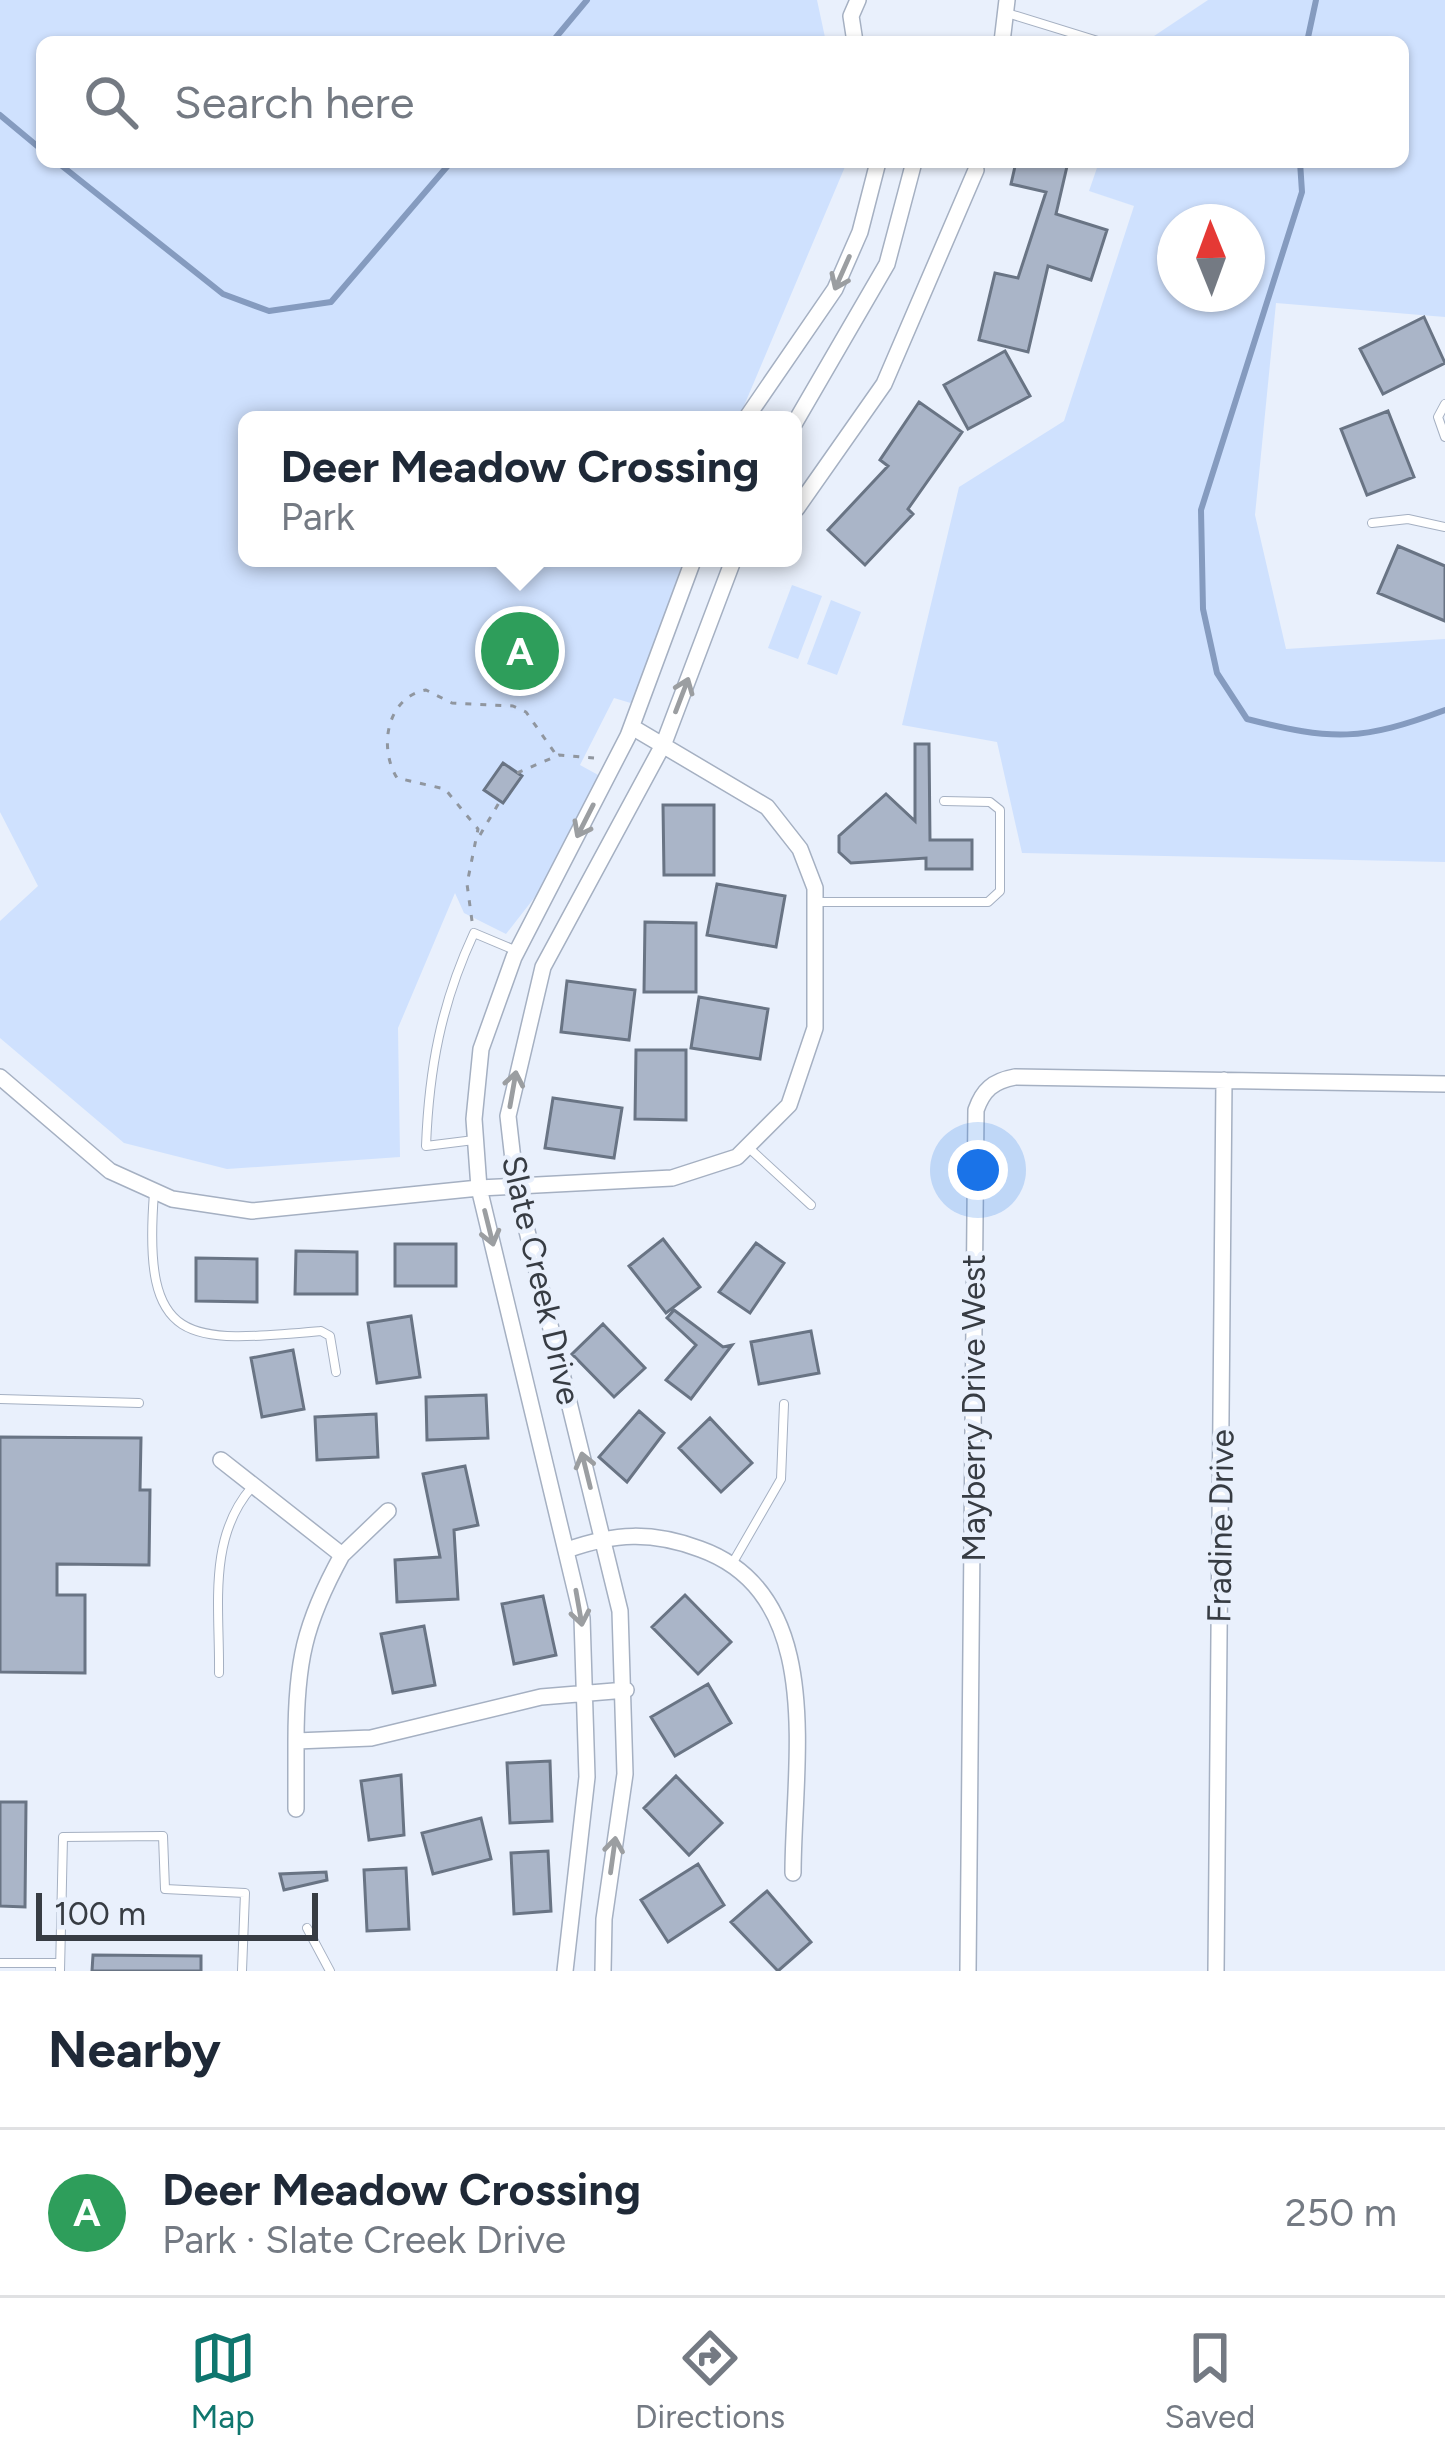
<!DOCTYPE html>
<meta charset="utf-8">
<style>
body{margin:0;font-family:Figtree,sans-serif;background:#f6f6f7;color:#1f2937}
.compass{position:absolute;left:1157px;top:204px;width:108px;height:108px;border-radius:50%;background:#fff;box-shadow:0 3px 9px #0004;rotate:359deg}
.scale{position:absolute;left:36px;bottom:30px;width:282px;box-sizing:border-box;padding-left:12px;border:6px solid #373c43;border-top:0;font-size:33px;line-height:42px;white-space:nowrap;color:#373c43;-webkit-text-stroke:9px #e9f0fc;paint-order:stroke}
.you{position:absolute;left:978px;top:1170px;width:42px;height:42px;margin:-30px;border:9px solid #fff;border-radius:50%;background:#1a73e8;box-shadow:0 0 0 18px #1a73e833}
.badge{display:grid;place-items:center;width:78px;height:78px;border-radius:50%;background:#0f766e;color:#fff;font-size:39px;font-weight:700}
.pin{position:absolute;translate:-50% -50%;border:6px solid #fff;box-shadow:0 3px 12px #0006}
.popup{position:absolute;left:238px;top:411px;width:564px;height:156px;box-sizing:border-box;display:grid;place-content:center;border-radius:18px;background:#fff;filter:drop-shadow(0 3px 9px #0005);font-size:39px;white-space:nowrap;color:#747a83}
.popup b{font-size:45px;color:#1f2937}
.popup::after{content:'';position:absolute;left:50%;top:100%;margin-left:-24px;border:24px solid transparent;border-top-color:#fff}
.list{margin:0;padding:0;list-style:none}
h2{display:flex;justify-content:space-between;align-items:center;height:156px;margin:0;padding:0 48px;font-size:51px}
h2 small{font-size:39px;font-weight:400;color:#747a83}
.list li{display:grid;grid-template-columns:78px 1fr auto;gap:36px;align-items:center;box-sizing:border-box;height:168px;padding:0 48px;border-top:3px solid #e0e1e3}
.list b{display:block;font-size:45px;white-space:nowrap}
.list p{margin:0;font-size:39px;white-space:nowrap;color:#747a83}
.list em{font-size:39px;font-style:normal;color:#747a83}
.icon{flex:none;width:66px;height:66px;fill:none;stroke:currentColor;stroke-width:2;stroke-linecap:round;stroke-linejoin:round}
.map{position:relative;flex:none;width:1445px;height:1971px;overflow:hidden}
.search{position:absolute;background:#fff;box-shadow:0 3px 9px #0004;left:36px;right:36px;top:36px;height:132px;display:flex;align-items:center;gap:30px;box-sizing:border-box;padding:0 42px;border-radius:18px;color:#747a83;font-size:45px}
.sheet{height:324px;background:#fff}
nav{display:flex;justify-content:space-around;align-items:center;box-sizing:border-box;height:168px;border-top:3px solid #e0e1e3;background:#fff;font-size:33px;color:#747a83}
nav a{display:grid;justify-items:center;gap:6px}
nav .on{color:#0f766e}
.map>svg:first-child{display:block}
.green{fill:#cfe1fe;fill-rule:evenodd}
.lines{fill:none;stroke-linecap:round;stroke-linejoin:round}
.stream{stroke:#859bbf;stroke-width:6}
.building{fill:#aab5c8;stroke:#697484;stroke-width:3}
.lane-casing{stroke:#a5b0c2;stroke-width:10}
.street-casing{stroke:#a5b0c2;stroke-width:18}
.path{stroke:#90969f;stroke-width:3;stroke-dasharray:6 9;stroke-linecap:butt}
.lane{stroke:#fff;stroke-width:8}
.street{stroke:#fff;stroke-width:15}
.oneway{stroke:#9b9ea1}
.labels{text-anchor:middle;stroke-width:9;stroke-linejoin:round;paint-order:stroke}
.street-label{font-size:33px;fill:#373c43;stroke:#e9f0fc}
</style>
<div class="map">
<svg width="1445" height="1971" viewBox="0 0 1445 1971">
<rect width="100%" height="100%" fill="#e9f0fc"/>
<path class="green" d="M0,0H817L826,42H42V162H847L738,420H247V558H684L634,704L614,698L580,765L600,776L545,884L506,934L464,913L455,893L398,1028L400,1157L227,1169L124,1143L0,1038V921L38,886L0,812Z
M1208,0H1445V317L1276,303L1255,515L1286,649L1445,639V862L1022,853L997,742L902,725L959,487L1064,421L1134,206L1089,191L1099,162H1403V42H1145ZM1175,222H1247V294H1175Z
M792,585L822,596L798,659L768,648Z
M831,600L861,612L837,675L807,664Z"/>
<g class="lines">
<path class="stream" d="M552,42L587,0
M1307,42L1316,0
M0,115L42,150
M57,162L223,294L269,311L331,302L451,162
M1300,162L1302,192L1201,510L1203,609L1217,673L1247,719C1333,741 1362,741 1445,710"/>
</g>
<path class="building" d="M1016,162H1068L1056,214L1107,230L1091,280L1048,266L1028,352L979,340L995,273L1018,278L1046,192L1011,184Z
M1424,317L1445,363L1383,394L1360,349Z
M1005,351L1030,396L968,429L944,385Z
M919,402L962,432L908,509L913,514L865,565L828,530L888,466L880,460Z
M1388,411L1414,477L1367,495L1341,429Z
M1398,546L1445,566V621L1378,593Z
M915,744H929L930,840H972V869H926V858L851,863L839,852V836L886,794L915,821Z
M503,763L522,776L503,803L484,790Z
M663,805H714V875H664Z
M717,884L785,896L776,947L707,935Z
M645,922L696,923V992H644Z
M567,981L635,990L629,1040L561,1032Z
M699,997L768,1009L760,1059L691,1048Z
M636,1050H686V1120L635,1119Z
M553,1098L622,1108L614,1158L545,1148Z
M663,1239L700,1287L666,1313L629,1266Z
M756,1243L784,1263L750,1313L719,1292Z
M395,1244H456V1286H395Z
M296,1251L357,1252V1294H295Z
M196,1258L257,1259V1302L196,1301Z
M674,1310L723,1347L732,1345L691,1399L666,1380L696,1345L667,1318Z
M411,1316L420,1377L377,1383L368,1323Z
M603,1324L645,1368L614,1397L572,1354Z
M811,1331L819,1373L759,1384L751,1342Z
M293,1350L304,1409L262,1417L251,1358Z
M486,1395L488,1438L427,1440L426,1397Z
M639,1411L664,1433L627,1482L599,1457Z
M376,1414L378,1457L317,1460L315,1417Z
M710,1418L752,1463L721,1492L679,1448Z
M0,1437L141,1438L140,1490H150L149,1565L57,1564V1595H85V1673L0,1672Z
M465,1466L478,1525L454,1530L458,1599L397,1602L395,1560L440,1557L423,1474Z
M685,1595L731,1642L698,1674L652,1627Z
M543,1596L556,1655L514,1664L502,1604Z
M424,1626L435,1685L393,1693L381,1634Z
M708,1684L731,1723L675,1756L651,1717Z
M550,1761L552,1821L510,1823L507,1763Z
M401,1775L404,1835L369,1840L361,1781Z
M676,1776L722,1823L689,1855L644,1808Z
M0,1802H26L25,1907L0,1906Z
M481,1818L491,1859L433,1874L422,1833Z
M548,1851L551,1911L514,1914L511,1853Z
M698,1864L724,1905L668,1942L641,1900Z
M406,1868L409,1929L367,1931L364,1870Z
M326,1872L327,1880L284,1890L280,1874Z
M767,1891L811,1942L778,1971L731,1922Z
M93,1955L201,1956V1971H92Z"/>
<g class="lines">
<defs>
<path id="lane" d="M1007,13L1101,42
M1445,404L1438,417L1445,437
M1372,523L1408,519L1445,527
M816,902H988L1000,891V810L990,802L944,801
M474,1140L426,1146C429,1069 441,1004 474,933L517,951
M749,1148L811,1205
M154,1193C142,1348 187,1343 321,1331L330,1336L336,1372
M0,1399L139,1403
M732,1564L781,1479L784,1404
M219,1673C220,1609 207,1538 252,1487
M307,1928L330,1971
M0,1963H59
M60,1971L63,1837L163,1836L165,1889L245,1893L242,1971"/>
<path id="street" d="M855,42L851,16L858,0
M1002,42L1007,0
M745,420L835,289L860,232L878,162
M793,426L887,264L914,162
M793,507L797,508L884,384L976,170
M0,1077L110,1171L172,1199L252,1211L479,1188L672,1178L737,1157L789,1105L815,1028V888L800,849L767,807L632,727
M221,1460L342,1555C304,1624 296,1663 296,1741L371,1738L541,1697L626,1690
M567,1550C615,1533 651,1531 700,1549C828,1595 793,1764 793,1873
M342,1555L388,1511
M296,1741V1809
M565,1971L587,1777L582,1618L479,1188L474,1119L481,1049L514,957L628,736L694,558
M603,1971L604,1919L625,1774L620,1611L516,1186L508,1116L543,967L664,743L734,558
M968,1971L976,1110C983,1090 993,1081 1015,1077L1445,1084
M1216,1971L1224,1080"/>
</defs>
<use href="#lane" class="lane-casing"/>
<use href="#street" class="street-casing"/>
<path class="path" d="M517,773L559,755L594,758
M480,835L500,801
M472,921L467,884L478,829L445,789L397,778C378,747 387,697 426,690L452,703L513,706L526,712L557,756"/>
<use href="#lane" class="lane"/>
<use href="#street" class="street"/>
</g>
<defs><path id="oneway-shaft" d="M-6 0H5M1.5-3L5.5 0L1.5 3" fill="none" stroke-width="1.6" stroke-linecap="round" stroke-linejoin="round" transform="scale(3)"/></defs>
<g class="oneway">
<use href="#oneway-shaft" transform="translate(842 273) rotate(114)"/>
<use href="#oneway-shaft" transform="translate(682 695) rotate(-69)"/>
<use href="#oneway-shaft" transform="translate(585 821) rotate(117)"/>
<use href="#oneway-shaft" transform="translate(513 1089) rotate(-80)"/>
<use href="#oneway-shaft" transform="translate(489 1228) rotate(76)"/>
<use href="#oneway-shaft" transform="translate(586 1470) rotate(-104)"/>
<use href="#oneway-shaft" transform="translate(579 1608) rotate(80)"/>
<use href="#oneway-shaft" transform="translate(613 1855) rotate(-82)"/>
</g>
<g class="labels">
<g class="street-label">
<text transform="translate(542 1280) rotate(77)" y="12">Slate Creek Drive</text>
<text transform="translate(973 1408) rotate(-90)" y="12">Mayberry Drive West</text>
<text transform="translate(1220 1526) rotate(-89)" y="12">Fradine Drive</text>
</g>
</g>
</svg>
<svg class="compass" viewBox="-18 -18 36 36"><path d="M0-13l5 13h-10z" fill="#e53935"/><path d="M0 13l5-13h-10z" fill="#747a83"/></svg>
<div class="scale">100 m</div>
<div class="you"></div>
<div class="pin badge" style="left:520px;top:651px;background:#2e9e5b">A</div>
<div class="popup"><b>Deer Meadow Crossing</b>Park</div>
<div class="search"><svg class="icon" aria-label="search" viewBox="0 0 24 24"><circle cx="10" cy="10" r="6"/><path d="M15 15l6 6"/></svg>Search here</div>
</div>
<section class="sheet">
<h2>Nearby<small></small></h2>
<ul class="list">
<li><span class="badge" style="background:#2e9e5b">A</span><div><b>Deer Meadow Crossing</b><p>Park · Slate Creek Drive</p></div><em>250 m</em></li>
</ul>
</section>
<nav>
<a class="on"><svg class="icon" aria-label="map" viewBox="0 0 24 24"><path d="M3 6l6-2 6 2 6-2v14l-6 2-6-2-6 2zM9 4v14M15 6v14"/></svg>Map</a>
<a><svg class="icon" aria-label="directions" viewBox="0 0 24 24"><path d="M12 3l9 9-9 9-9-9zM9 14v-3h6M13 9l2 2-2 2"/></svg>Directions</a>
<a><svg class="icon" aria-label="saved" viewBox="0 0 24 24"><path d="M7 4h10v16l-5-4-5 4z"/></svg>Saved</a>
</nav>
